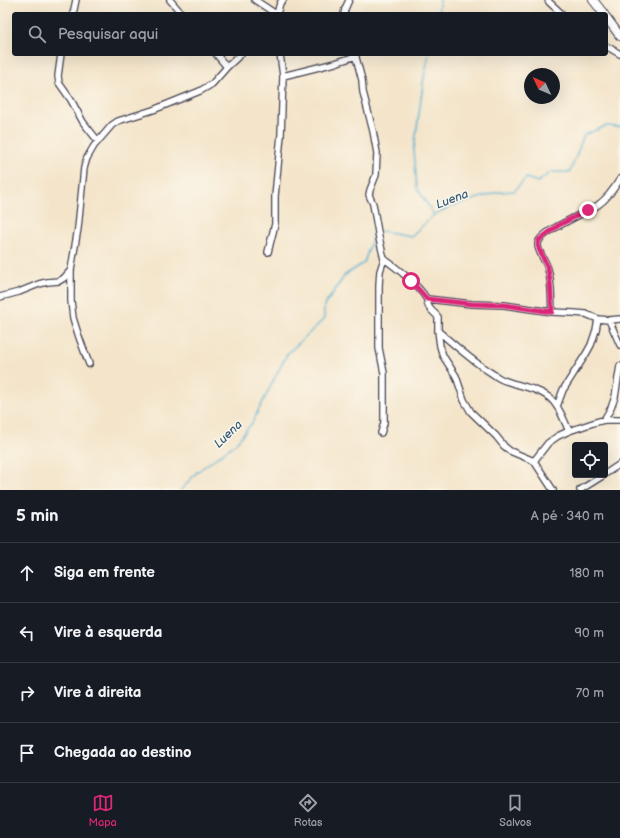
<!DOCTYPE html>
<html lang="pt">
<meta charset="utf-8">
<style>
body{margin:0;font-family:"Balsamiq Sans",sans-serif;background:#20242c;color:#f1f3f6}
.controls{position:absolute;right:12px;bottom:12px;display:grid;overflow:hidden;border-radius:4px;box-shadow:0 4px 16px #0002}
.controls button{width:36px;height:36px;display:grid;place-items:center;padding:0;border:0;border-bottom:1px solid #363941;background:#171b24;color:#f1f3f6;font:20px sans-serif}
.compass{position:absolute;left:524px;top:68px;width:36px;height:36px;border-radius:50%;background:#171b24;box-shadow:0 4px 16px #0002;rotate:314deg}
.stop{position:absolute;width:12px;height:12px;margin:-9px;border:3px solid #db2777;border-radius:50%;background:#fff}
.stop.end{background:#db2777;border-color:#fff;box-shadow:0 1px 4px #0008}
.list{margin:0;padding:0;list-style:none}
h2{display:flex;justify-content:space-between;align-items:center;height:52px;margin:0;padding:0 16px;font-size:17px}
h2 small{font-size:13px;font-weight:400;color:#9ea1a6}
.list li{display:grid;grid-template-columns:26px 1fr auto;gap:12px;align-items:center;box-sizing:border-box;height:60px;padding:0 16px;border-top:1px solid #363941}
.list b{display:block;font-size:15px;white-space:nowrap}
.list em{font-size:13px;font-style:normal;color:#9ea1a6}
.icon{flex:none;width:22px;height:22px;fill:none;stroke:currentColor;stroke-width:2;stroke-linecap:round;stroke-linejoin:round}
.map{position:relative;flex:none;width:620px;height:490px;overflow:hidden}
.search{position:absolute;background:#171b24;box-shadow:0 4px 16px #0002;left:12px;right:12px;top:12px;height:44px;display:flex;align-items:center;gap:10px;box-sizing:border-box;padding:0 14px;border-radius:4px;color:#9ea1a6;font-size:15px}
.sheet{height:292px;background:#171b24}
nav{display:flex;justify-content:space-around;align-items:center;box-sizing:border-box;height:56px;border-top:1px solid #363941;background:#171b24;font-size:11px;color:#9ea1a6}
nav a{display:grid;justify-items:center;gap:2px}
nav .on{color:#db2777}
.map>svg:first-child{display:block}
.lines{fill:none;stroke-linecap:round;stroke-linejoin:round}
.stream{stroke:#52aed0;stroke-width:1.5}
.minor-casing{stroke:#423f50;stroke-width:8}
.secondary-casing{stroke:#423f50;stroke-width:10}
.minor{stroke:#fff;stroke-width:5.5}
.secondary{stroke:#fff;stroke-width:8}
.route{stroke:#db2777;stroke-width:5}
.labels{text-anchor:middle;stroke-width:3;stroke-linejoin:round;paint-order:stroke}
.water-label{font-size:12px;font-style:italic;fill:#355a77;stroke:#fbf7ec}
</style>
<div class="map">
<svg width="620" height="490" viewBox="0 0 620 490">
<rect width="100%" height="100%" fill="#fbf7ec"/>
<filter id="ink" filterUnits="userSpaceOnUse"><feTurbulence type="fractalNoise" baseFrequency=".025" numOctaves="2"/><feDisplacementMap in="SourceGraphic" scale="8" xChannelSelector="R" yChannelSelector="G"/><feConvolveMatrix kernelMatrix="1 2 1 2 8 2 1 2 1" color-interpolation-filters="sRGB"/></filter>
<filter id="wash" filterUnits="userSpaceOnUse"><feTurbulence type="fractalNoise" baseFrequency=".012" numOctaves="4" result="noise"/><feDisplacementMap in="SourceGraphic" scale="16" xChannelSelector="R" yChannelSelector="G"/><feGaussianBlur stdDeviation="0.9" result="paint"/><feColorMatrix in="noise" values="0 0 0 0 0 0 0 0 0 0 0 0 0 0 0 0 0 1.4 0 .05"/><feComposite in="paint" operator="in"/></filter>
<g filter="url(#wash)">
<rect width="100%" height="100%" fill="#f4e5ca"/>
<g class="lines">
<path class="stream" d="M438,14L440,0
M429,54L424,77L414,150L417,188L434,215
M380,232L382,231L411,236L434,215L449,207L499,192L514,191L526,178L538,182L551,172H570L584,135L606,126L620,127
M181,490L197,472L235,444L252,423L287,354L324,319V306L345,275L364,263L372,239L377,234"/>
</g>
</g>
<g filter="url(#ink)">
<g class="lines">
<defs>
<path id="minor" d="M170,0L182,14
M255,0L276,14
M548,0L549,2L562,14
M73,14L76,0
M277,14L280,3L283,0
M344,14L345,9L349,0
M606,46L620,54
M61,54L58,76L59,83L71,100L83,122L98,141
M216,54L227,67
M355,54L362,80L363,92L373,131L377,153L376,175L370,190L369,195L373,204L379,238L384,259L380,271L379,285V348L384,373V423L381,433
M283,76L335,63L356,56
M268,252L275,224V196L281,135L283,76L280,54
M384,259C396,267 419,286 426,298C428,301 427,304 429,307C431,311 435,313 438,317V331L440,346L443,356L456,376L464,400L471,412L496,436L504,446L510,451L534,461L553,490
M0,297L19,292L39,284L47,282L59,281L64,278L71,270
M427,299L472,304L504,305L552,312L574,313L586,314L598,319L609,320L620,319
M552,312C551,298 552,283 548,269C546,261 537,251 538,244C538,232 588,212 598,205C608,198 614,189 620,179
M609,320L620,345
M438,331C456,346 473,362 493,374C497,377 502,380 506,381C520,386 540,389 551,399C560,407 564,421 569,431L596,422L604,420H620
M89,364L79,337L73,318L71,301V270L78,228L84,168L87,158L94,146L112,125L118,121L153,110L200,91L212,84L227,67L241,54
M557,406L563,390L586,354L591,345L596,330L598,319
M604,420L611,408L615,397L620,366
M534,461L548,443L558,436L569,431
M605,474L620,464
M580,490L604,475"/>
<path id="secondary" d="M593,0L604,14
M606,17L620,36"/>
</defs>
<use href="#minor" class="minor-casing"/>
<use href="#secondary" class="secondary-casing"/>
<use href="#minor" class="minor"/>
<use href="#secondary" class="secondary"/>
</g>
</g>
<g class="lines" filter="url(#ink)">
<path class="route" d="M411,281L427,299L472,304L504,305L552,312L550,281L548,268L539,249L538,244L539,240L559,225L588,210"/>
</g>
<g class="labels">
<g class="water-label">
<text transform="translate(452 199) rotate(-21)" y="4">Luena</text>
<text transform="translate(228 434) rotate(-44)" y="4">Luena</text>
</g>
</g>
</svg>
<div class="controls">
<button><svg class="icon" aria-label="locate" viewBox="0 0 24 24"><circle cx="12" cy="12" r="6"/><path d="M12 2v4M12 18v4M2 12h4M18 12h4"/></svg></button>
</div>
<svg class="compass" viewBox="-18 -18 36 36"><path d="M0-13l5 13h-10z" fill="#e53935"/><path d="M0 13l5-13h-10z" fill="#9ea1a6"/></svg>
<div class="stop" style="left:411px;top:281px"></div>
<div class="stop end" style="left:588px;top:210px"></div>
<div class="search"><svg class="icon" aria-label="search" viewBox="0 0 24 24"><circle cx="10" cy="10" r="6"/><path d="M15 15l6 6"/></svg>Pesquisar aqui</div>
</div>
<section class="sheet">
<h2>5 min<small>A pé · 340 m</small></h2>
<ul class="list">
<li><svg class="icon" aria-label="ahead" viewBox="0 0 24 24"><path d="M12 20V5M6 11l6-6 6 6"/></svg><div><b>Siga em frente</b></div><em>180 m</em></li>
<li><svg class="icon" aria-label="left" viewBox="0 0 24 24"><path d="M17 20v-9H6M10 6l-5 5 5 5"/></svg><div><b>Vire à esquerda</b></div><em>90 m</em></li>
<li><svg class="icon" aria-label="right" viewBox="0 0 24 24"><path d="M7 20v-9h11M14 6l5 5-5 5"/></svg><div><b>Vire à direita</b></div><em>70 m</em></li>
<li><svg class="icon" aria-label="arrive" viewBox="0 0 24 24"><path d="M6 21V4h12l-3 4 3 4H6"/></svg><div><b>Chegada ao destino</b></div></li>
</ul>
</section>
<nav>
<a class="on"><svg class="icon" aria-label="map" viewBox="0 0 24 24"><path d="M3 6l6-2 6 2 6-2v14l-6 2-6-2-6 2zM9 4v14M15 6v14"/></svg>Mapa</a>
<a><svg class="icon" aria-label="directions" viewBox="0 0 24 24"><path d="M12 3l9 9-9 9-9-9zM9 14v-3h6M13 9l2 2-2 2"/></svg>Rotas</a>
<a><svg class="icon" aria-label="saved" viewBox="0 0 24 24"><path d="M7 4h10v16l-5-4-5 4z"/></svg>Salvos</a>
</nav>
